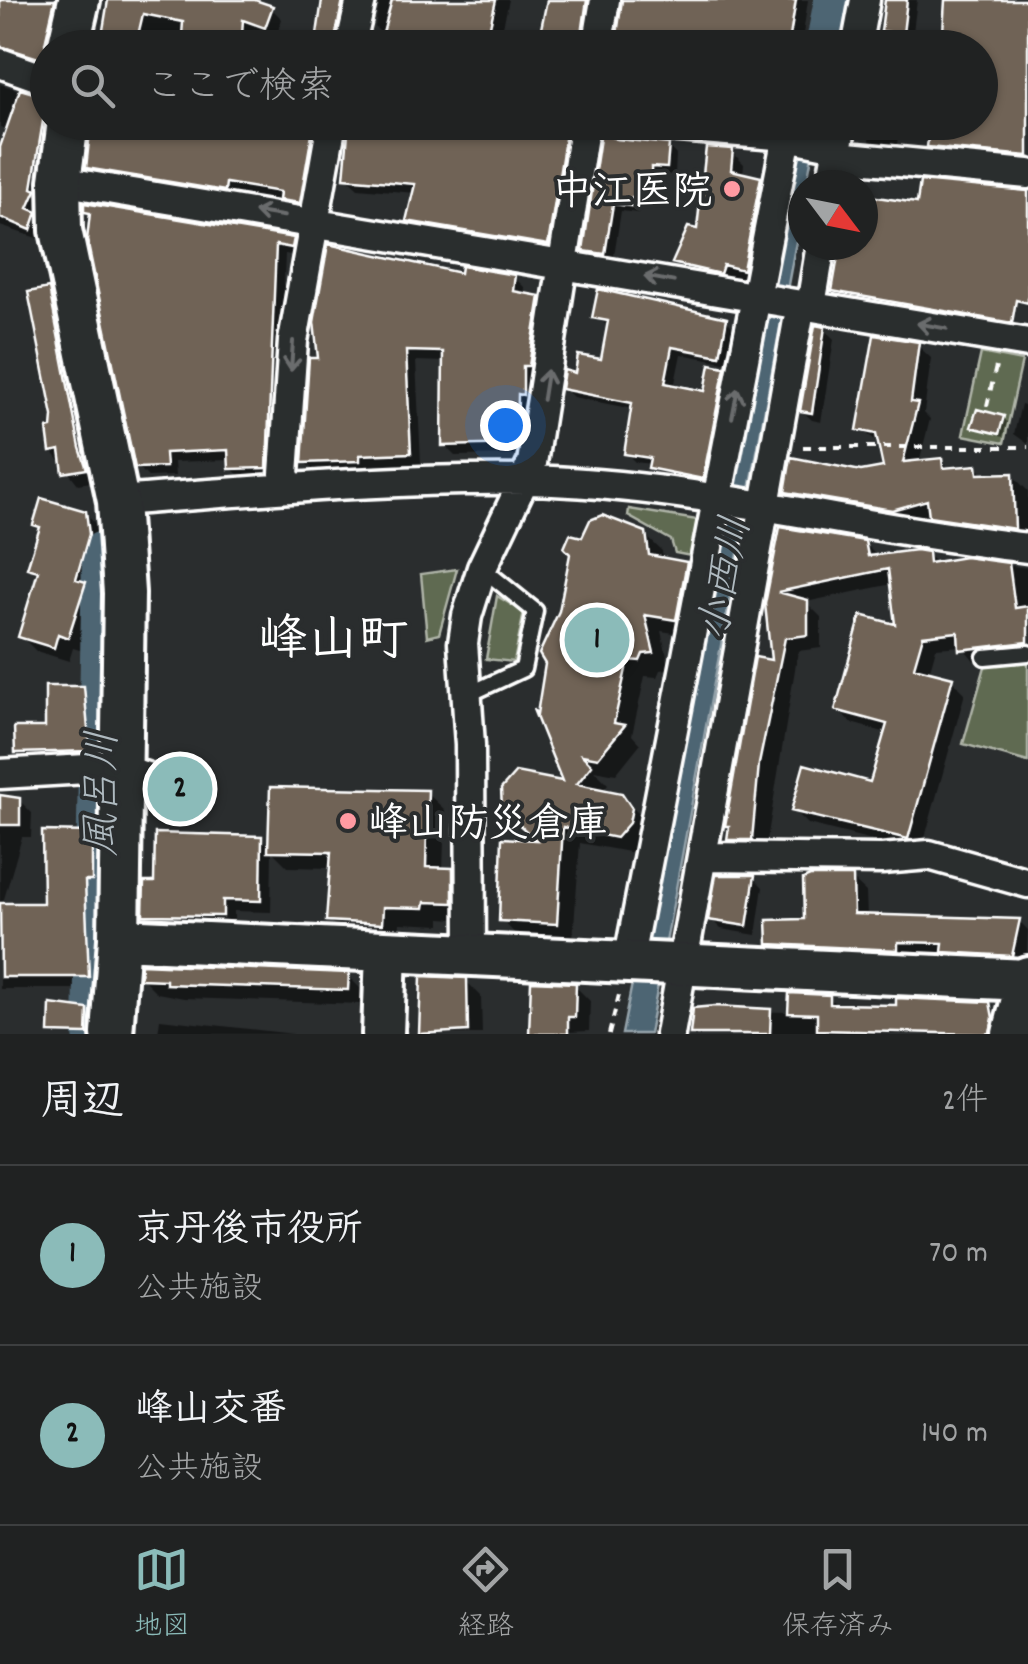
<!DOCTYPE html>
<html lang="ja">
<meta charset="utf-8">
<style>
body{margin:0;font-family:Dekko,"Klee One",sans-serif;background:#2d2f2f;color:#f1f3f6}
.compass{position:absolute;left:788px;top:170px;width:90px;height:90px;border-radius:50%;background:#202222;box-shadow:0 2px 8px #0004;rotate:122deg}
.you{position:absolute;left:505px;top:425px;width:35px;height:35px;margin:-25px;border:8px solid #fff;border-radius:50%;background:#1a73e8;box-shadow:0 0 0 15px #1a73e833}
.badge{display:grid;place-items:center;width:65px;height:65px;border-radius:50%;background:#8bbbb9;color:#111;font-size:32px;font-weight:700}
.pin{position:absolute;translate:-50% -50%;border:5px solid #fff;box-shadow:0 2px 10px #0006}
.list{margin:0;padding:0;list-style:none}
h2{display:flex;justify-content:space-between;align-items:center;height:130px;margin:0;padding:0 40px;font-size:42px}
h2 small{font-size:32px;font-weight:400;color:#a2a4a5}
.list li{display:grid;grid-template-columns:65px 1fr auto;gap:30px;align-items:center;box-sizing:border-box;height:180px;padding:0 40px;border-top:2px solid #3d3f40}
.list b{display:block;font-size:38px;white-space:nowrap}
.list p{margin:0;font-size:32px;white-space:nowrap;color:#a2a4a5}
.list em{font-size:32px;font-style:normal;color:#a2a4a5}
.icon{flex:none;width:55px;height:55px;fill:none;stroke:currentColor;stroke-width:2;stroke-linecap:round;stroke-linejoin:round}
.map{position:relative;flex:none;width:1028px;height:1034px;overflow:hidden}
.search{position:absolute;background:#202222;box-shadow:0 2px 8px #0004;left:30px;right:30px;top:30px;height:110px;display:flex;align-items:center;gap:25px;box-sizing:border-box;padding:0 35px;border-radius:55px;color:#a2a4a5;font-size:38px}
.sheet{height:490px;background:#202222}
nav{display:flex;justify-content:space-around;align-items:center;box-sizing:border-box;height:140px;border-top:2px solid #3d3f40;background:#202222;font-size:28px;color:#a2a4a5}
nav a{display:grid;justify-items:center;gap:5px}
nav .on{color:#8bbbb9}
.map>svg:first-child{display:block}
.green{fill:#5f6a51;stroke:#afb4a8;stroke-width:2.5}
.water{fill:#4e6573;stroke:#95a3ab;stroke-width:2.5}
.shadow{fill:#0007}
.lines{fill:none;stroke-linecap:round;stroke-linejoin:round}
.river{stroke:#4e6573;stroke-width:42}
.building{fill:#6f6356;stroke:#fff;stroke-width:2.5}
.lane-casing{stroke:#fff;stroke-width:21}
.street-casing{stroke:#fff;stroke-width:35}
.secondary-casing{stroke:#fff;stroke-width:48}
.path{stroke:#fff;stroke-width:4;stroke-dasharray:8 8;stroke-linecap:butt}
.lane{stroke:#2a2d2e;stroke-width:14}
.street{stroke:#2a2d2e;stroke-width:28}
.secondary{stroke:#2a2d2e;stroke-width:40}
.oneway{stroke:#6a6c6d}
.poi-dot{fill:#ff9aa2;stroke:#2a2d2e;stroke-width:4}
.labels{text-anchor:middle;stroke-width:8;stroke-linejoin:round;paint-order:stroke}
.poi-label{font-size:40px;font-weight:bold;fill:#fff;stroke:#2a2d2e;text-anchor:end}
.water-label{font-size:42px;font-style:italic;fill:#afbac0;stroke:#2a2d2e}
.district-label{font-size:50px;font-weight:bold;fill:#fff;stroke:#2a2d2e}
</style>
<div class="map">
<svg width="1028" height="1034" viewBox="0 0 1028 1034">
<rect width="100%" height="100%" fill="#2a2d2e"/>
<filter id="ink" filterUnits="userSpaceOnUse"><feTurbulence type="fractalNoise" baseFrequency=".01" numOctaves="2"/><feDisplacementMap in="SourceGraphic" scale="20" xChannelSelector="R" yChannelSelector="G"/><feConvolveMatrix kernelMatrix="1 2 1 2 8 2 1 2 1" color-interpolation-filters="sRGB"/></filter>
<g filter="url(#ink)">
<path class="green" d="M981,353L1022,361L1004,443L963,435Z
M629,509L697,520L691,556L675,553L671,540L628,516Z
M457,569L439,634L427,637L421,574Z
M497,596L524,612L514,662L486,659Z
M1028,661V762L963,744L986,663Z"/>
<path class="water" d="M803,123H818C761,421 706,731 649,1034H622Z"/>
<path class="shadow" d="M0,0H66L57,48H48V68L0,65Z
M247,0L271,8L282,19L276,37L253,29L252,48H96L97,41L104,43L110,7L104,0Z
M326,0H361L345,48H318Z
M380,0H509L499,44L539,47L549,0H605L592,48H382L385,37L375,27Z
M624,0H808L801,48H617Z
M887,0H917L911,48H882Z
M948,0H1028V166L941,157L929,146L980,122V48Z
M0,84L46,99L48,122H56L46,204L40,218L47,225L43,240L0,226V156L8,130L0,127Z
M92,122H315L325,132L310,213L292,210L283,201L237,193L235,200L100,178L88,167Z
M505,122H584L559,255L420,231L409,220L415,193L358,188L346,177L504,130Z
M872,122H900L896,152L879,150L869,140Z
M615,142L668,146L676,155L675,175L658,174L659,205H639L638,213L621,211L613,262L594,258L585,250Z
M732,152L744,164L743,175L760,179L773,191L755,281L735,276L732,284L687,274L675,262L699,232Z
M863,198L919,205L1022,201L1010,328L843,299L834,290L843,245H863Z
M87,211L292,240L303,251L302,257L285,254L276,477L242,478L231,468V460L174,462L175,476L148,477L138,467L92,216Z
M463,276L514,277L525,288L524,295L539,298L550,309L527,455L455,456L444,445L445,362L416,361L421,463L370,465V472L316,473L305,462L321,360Z
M48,291L61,303L98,481L78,484L52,451Z
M595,317L726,320L735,329L729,363L681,354L674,388L707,394L724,369L733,378L712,486L660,477L651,464L635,462L626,453L633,409L573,397L564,388L603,362L610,327Z
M824,329L834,339L821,422L812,420L802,411Z
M917,345L931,358L924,413L930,419L919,463L941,460L951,470L976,467L986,476L1012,475L1028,491V541L945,529L932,516L907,523L801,505L788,491L886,469L881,444L860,429Z
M1021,404L1028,406V444L1014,434Z
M1003,418L1007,422L1003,437L974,427Z
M85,513L100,529L103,551L91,591L99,599L83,651L73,648L69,661L36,651L21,636L39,577L30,567L42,530L36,524Z
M613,519L644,534L662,551L663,560L686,565L703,582L693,636L661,631L670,669L660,670L657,677L645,676L632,735L640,744L616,774L594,770L608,784L602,791L621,795L639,813L648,827L646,841L634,853L580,843L573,940L519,938L502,920L566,785L548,664L542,653L544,641L561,612L592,523Z
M782,529L864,543L878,557L927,554L937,564L965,560L1028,568V657L976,663L962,646L936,648L929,673L952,680L965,693L921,852L808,824L794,810L872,785L887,733L851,723L838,709L898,628L892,584L806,602L821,617V648L798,651L765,853L743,852L729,839L774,663L767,605Z
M83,688L92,698L99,760L27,762L17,752L47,729Z
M203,772L213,781L212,806H167L159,797Z
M427,793L445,810L443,871H452L470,889V920L441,918V925L400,923L399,941L346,937L329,920L333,868L288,867L272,851L271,912L234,911V927L157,926L146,914L156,884L261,838L271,848Z
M0,797L19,800L32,813L31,837H22L2,906L46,905L91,834L103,847L104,892H96L100,989H0Z
M754,878L763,887L756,935L721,929L711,919Z
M852,879L866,892L867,916L1019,921L1028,930L1026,968L959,965L949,956L911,954V963L784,957L770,943L806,921Z
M348,976L363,991L362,1004L184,998L157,993L142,978Z
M424,979L466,981L481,996L482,1034H419Z
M575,986L590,1001L589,1031L531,1034Z
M829,997L838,1007H898V1001L992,1007L1005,1020L1004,1034H694L695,1010L790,1012Z
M87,1011L95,1019L94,1034L51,1032Z
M160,1019L294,1034H158Z"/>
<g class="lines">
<path class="river" d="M826,48L835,0
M94,1034L103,552"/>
</g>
<path class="building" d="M0,0H55L45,43L48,61L0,46Z
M108,0H255L273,6L265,28L243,20L241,48H181L183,22L143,14L135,48H100Z
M322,0H343L333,48H315Z
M392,0H496L485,48H379Z
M547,0H587L580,48H537Z
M622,0H796L789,43L779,42L778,48H615Z
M885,0H907L903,34L881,31Z
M945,0H1028V156L927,147L930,122H980V48H942Z
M20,89L47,97L32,188L36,190L28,208L37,212L31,230L0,217V147Z
M91,122H314L300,203L279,200L280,192L226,183L225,191L86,168Z
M349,122L566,133L548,245L406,221L415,184L344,178Z
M601,131L616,139L669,144L667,168L651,167L652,197H632L631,206L613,204L605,254L583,251Z
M706,147L733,149L731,170L761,177L743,270L723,265L720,274L672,263L688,227L697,229Z
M920,181L1028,191V303L1016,300L1012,323L832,291L840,245H863V195L917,203Z
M84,203L294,238L292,248L276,245L267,468L229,469L228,450L165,453L166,467L135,468L87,240L90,213L84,212Z
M328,244L460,273L461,266L515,275L513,291L540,296L529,366H523V395L518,394L517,444L442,446L443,352L406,351L411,453L360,455V461L302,463L309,358H318L314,322Z
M49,288L80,448L87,469L63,473L60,450L50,452L47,429L52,428L53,416L28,292Z
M598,289L727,318L720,356L672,347L665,383L705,391L710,364L725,367L703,479L648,468L650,458L624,454L632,403L561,389L564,370L575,373L578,355L601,359L608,321L592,318Z
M815,325L825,327L812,413L800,411Z
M874,335L919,342L911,402L918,403L903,462L942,458L943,468L977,465L978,474L1013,473L1015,529L929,516L927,500L892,510L785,492L791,457L861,471L883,467L876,434L857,430Z
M977,409L1004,416L999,434L971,427Z
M41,498L86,511L89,534L76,579L86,582L68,638L58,634L54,648L18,637L38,571L27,568L40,527L33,525Z
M602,515L646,532L649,555L687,562L676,620L645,615L654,653L643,654L640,661L628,660L614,723L625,725L598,758L582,755L592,765L577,784L622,793L632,808L629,823L616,838L563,827L557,924L499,921L502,838L536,840L502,809L501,789L516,772L562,781L533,709L537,714L545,664L539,654L559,611L570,554L564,548L570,534L582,537L590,520Z
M780,527L865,541L868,556L916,550L928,552L929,563L965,557L1009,563L1015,608L1028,606V642L959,650L958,632L923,636L914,667L953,677L908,839L791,811L804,764L870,782L887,724L835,710L861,615L895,624L888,569L778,592L808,600V635L785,638L759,764L752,840H727L729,826H725L755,657L771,660L765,604Z
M45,686H84L90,751L15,753L14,727H45Z
M168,769H204V798L155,797L171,786Z
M270,787L428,790L426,867L453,868V903L425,902L424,908L383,907L382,924L326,921L331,852L268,851Z
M0,795L20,798V825H0Z
M42,831L92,832V881H85L89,977H1L0,903H43Z
M155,833L262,836L261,901L223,900V916L143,915L144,882H154Z
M716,875H755L747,926L708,920Z
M810,876H853L854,914L1020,919L1012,956L942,952L943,943L898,942V950L768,944L767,920L804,919L803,879Z
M141,964L349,973L348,990L166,984V980L140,979Z
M421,976L467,978L468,1031L419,1034Z
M531,981L576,983L575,1017H568V1034H529Z
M789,993L830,995V1004L896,1005V998L990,1002L993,1018L990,1033L982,1034L817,1030V1014L788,1013Z
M50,1004L88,1009L87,1034L49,1033Z
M715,1006L771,1009L770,1034H690L693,1008Z"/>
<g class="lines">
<defs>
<path id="lane" d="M985,657L1028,653
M467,695L523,669L535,611L482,568"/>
<path id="street" d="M350,48L361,0
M597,48L605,0
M856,48L865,0
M0,63L48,80
M617,122L787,136L837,146
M836,156L1028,174
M60,181L1028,343
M831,185L842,122
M811,305L821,245
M290,488L284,474L293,341L332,122
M118,501C253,491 390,478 526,480C695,484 861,529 1028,548
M0,774L121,767
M120,777L137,774L155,780
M703,857L882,859L929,855L1028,883
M471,956L470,745L463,643L467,616L482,568L532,463L585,122
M628,963L787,136
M670,1034L801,304"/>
<path id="secondary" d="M68,48L79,0
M68,122L60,181L61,230L118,501L124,593L119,939L112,1034
M119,939L1027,980
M383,1034L386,952
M1013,1034L1028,977"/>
</defs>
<use href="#lane" class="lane-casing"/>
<use href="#street" class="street-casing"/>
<use href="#secondary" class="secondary-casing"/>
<path class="path" d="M987,406L997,362
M803,447H1028
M609,1034L619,995"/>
<use href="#lane" class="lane"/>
<use href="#street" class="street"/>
<use href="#secondary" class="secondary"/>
</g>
<defs><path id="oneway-shaft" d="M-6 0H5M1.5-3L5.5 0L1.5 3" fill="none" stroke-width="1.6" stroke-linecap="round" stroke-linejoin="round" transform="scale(2.5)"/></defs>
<g class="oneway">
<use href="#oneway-shaft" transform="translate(269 214) rotate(-171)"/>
<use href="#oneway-shaft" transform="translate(659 279) rotate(-170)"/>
<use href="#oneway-shaft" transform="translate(932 326) rotate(-170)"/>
<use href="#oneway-shaft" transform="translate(292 356) rotate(94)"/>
<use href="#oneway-shaft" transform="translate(545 385) rotate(-81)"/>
<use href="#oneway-shaft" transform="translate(735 403) rotate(-79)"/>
</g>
</g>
<g class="poi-dot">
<circle cx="732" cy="189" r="10"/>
<circle cx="348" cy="821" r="10"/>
</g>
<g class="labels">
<g class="poi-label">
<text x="712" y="203">中江医院</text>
<text x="368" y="835" text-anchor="start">峰山防災倉庫</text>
</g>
<g class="water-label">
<text transform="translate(722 578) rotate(-79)" y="15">小西川</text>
<text transform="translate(99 793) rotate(-89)" y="15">風呂川</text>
</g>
<g class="district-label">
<text x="333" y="654">峰山町</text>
</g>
</g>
</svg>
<svg class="compass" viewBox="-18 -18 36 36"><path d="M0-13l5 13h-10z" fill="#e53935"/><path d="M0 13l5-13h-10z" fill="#a2a4a5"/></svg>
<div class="you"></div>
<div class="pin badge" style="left:597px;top:640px">1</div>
<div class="pin badge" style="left:180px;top:789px">2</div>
<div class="search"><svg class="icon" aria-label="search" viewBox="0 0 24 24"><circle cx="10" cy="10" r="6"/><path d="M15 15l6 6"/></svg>ここで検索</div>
</div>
<section class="sheet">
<h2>周辺<small>2件</small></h2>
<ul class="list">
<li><span class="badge">1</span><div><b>京丹後市役所</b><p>公共施設</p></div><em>70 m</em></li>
<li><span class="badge">2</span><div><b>峰山交番</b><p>公共施設</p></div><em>140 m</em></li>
</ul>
</section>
<nav>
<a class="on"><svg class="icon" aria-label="map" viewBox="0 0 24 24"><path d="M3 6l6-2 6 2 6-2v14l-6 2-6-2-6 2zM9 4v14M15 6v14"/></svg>地図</a>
<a><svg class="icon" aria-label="directions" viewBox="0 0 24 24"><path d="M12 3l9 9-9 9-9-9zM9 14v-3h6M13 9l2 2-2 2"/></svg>経路</a>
<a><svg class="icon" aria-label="saved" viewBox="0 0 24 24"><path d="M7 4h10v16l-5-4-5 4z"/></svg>保存済み</a>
</nav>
